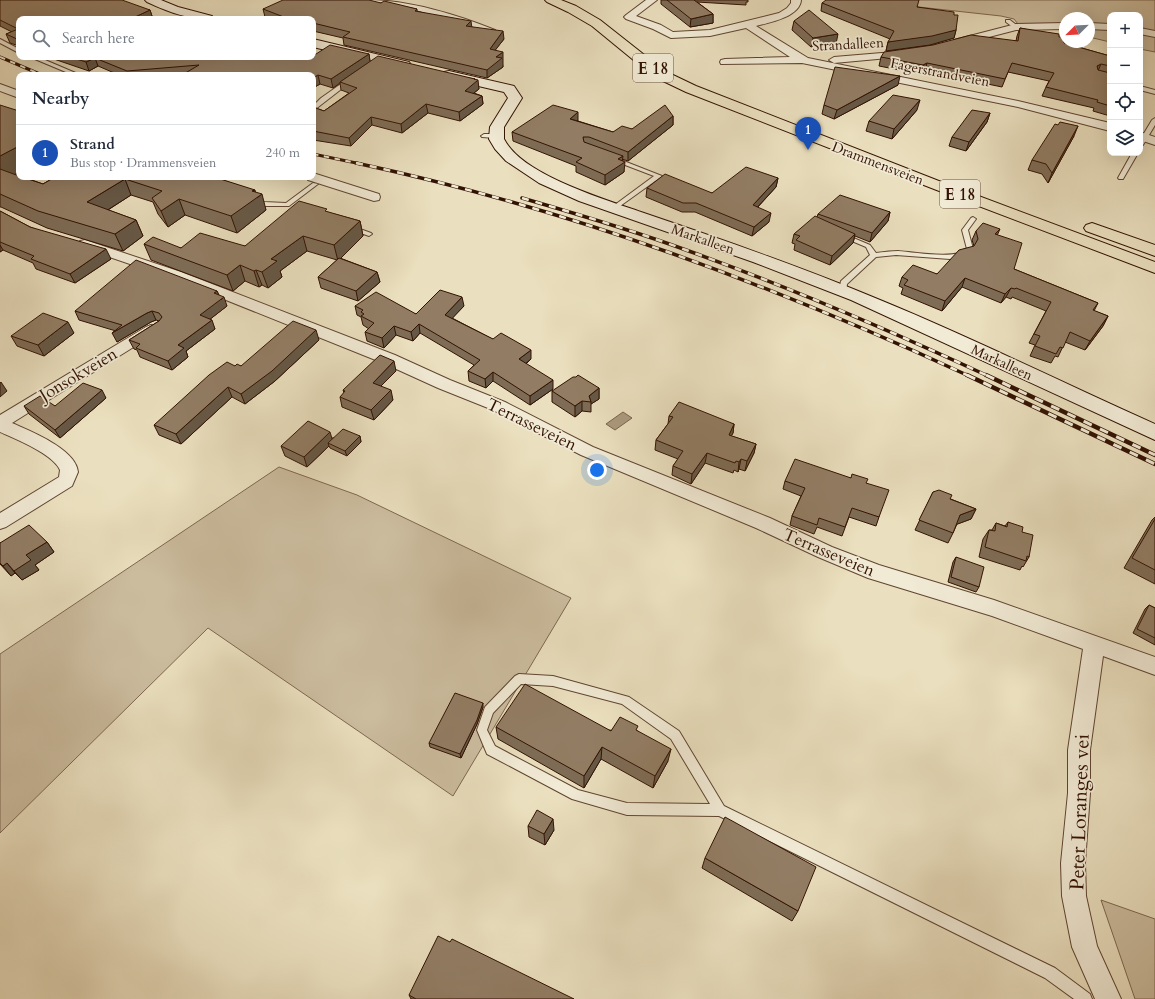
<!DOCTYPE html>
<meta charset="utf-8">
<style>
body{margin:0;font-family:Cardo,serif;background:#f6f6f7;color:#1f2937}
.controls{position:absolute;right:12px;top:12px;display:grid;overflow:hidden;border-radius:8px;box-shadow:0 4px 16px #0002}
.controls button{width:36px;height:36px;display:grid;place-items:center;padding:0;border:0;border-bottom:1px solid #e0e1e3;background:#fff;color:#1f2937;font:20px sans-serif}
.compass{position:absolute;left:1059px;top:12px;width:36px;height:36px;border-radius:50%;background:#fff;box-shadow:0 4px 16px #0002;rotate:246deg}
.you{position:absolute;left:597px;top:470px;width:14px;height:14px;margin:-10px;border:3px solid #fff;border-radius:50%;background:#1a73e8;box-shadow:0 0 0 6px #1a73e833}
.badge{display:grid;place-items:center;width:26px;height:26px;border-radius:50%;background:#8f2418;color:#fff;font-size:13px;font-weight:700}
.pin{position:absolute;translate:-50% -33px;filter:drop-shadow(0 1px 2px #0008)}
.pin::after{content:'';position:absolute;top:21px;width:14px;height:12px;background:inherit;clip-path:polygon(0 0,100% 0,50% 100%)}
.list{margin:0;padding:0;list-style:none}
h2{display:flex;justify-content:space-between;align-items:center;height:52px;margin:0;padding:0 16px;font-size:17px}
h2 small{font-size:13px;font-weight:400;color:#747a83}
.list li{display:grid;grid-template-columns:26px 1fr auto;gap:12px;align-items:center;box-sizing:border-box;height:56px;padding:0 16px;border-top:1px solid #e0e1e3}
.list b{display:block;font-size:15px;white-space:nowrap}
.list p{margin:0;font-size:13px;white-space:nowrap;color:#747a83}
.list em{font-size:13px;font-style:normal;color:#747a83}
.icon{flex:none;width:22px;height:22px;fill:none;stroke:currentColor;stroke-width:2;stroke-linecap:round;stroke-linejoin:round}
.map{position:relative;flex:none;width:1155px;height:999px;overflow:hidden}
.search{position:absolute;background:#fff;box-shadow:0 4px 16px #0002;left:16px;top:16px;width:300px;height:44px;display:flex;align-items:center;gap:10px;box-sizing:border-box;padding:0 14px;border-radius:8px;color:#747a83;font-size:15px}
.panel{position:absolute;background:#fff;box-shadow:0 4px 16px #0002;left:16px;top:72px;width:300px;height:108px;border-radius:8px}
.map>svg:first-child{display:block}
.green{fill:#cbbc9e;stroke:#7e6750}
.water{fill:#ab997e;stroke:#7b634c}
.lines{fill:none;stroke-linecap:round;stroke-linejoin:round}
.service-casing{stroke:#604531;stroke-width:2}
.minor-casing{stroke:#604531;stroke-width:2}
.secondary-casing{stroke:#321202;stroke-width:2}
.trunk-casing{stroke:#321202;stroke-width:2}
.service{fill:#f1ead5;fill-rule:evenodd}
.minor{fill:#f1ead5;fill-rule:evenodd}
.secondary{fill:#f1ead5;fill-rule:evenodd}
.trunk{fill:#eadfbe;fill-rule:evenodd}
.rail-far2-casing{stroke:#321202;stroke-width:3}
.rail-far1-casing{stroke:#321202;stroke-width:3.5}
.rail-casing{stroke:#321202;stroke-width:4.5}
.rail-far2{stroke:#f1ead5;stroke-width:2;stroke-dasharray:5.5;stroke-linecap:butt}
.rail-far1{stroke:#f1ead5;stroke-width:2.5;stroke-dasharray:7;stroke-linecap:butt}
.rail{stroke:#f1ead5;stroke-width:3;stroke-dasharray:9;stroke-linecap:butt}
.wall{fill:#7e6c56;stroke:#321202}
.shaded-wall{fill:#665846;stroke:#321202}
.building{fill:#927d64;stroke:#321202}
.labels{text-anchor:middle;stroke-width:3.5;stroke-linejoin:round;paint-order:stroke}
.far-street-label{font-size:14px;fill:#321202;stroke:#f1ead5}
.shield{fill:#f1ead5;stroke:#6b5341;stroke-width:1}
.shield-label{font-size:16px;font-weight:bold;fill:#321202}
.street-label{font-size:17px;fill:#321202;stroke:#f1ead5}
.near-street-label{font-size:20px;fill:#321202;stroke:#f1ead5}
</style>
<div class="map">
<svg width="1155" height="999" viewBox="0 0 1155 999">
<rect width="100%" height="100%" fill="#eadfbe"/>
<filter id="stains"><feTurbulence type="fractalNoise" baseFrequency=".005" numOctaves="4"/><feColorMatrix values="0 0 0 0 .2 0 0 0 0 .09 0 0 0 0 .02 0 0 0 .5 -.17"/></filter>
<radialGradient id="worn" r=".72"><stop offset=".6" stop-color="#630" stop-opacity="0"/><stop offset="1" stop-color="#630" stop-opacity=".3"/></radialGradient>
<path class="green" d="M855,0H1155V52L1140,49V15H1110V42L1089,37V18H1065V31L1041,26L1018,24L1014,19L1001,16Z
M279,467L357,495L571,598L453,796L208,628L0,833V654Z
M1101,900L1155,919V999H1135Z"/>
<path class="water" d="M623,412L632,418L615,430L606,424Z"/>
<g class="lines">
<defs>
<path id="service" d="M1006,20H1010L1019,27L1014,28L1006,22Z
M0,39L19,49V53L0,43Z
M30,57H38L78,74L73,75Z
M348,79L353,80L313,111V106L321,98Z
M1140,86L1155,90V94L1140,90Z
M1155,118V125L1143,145L1140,147V140L1152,120Z
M484,134H495L498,136L495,138L482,137L481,136Z
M1132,153H1138L1123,179H1119L1118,178Z
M612,158H616L662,176L616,209H612V207L654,176L612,160Z
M313,183L318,184L289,206H264L251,201L254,199L264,202L286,203Z
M973,217L976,219L968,230L973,249L969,254L950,259L896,255L876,257L847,284L846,292H843L839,290L841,281L870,255L866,247L840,236V234H844L870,245L876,253C883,252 891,251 898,251C912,252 958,260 967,249L962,230L971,218Z
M352,226L371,233L372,234L369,236L350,229L349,228Z
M519,674L553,676L629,697L679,731L724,806L1055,968L1090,994L1092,999H1074L1045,978L719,816L627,815L572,799L487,754L477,730L485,707L515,676ZM521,684L553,686L622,704L671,739L710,804L627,803L578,790L495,746L487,730L493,713Z"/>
<path id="minor" d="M369,0C408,0 459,15 495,30L496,32L495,34H487L459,22L374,3Z
M646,0H657L636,16L661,25L673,32L710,30L779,13L787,8L791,3V0H801C800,17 768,23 756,26L808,58L1018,101L1110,123V131L1018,107L802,63L721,64L720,62L721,60L725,59L790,57L746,28L710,36L671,38L653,29L626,19L624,17L626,15Z
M1065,23V29L1016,30L958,45L953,42L954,40L1016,24Z
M1089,23L1110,24V30L1089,29Z
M1140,28L1155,31V37L1140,34Z
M906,51L910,52L911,54L910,56L834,63L829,60L834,57Z
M0,84L19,91V98L0,91Z
M1140,132L1155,137V145L1140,140Z
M313,173L379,194L380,197L379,200L374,201L308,180L306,177H313Z
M85,240L181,272L395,355L450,380L505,402L593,447L770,518L832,547L879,565L994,600L1155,657V675L1103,656L1090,750V793L1085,863L1086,896L1097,946L1121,999H1095L1072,947L1062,896L1061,863L1068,793V750L1083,649L992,616L868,578L818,557L756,528L581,455L493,410L438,388L383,363L171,278L80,247L78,244L80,241Z
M151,325L156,327L159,330L156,333L12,423C30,431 76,449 78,472L72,486L6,527L0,529V513L59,477L60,470C53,454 16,439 0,432V415L146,327Z"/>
<path id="secondary" d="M145,0H161L178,7L212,16L214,19C187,19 171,13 147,2Z
M313,39L409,62L411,65L409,68L404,69L313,47Z
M449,71L514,86L522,98L504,127V139C522,175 604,199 641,212C721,239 802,267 880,300C973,338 1063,383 1155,424V440L851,300L753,262L579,201L539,183L506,161L495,149L489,139L490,127L508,98L504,92L444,78L442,75L444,72Z"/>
<path id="trunk" d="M545,0H561L576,6L600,20L652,61L673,75L696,86L944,183L1155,262V273L934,189L686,92L663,81L642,67L592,26L568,12L547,2Z
M1092,223L1155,245V256L1086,231L1084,228L1086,225Z"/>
</defs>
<use href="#service" class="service-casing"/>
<use href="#minor" class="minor-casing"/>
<use href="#secondary" class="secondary-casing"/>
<use href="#trunk" class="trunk-casing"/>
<use href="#service" class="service"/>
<use href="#minor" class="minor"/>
<use href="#secondary" class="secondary"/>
<use href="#trunk" class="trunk"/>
<defs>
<path id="rail-far2" d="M0,57L42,75
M313,154L361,164"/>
<path id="rail-far1" d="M356,163C571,209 770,284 969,376
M522,198C577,214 632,230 686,250C789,287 889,330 988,376"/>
<path id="rail" d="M967,375L1155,464
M986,375L1155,455"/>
</defs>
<use href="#rail-far2" class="rail-far2-casing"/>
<use href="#rail-far1" class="rail-far1-casing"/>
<use href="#rail" class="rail-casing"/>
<use href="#rail-far2" class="rail-far2"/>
<use href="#rail-far1" class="rail-far1"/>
<use href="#rail" class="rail"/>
</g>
<path class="wall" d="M0,0L150,10L153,19H19V46L10,43L6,34L12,32L0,26Z
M661,0H748V2H746V5L697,2L713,14V23L690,27L661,4Z
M381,3L417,9V11L472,27L504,39L495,50L503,60L502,61L503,67L487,78L344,45L343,38L313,31V19H270L265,17L263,9Z
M822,3L917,7L954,15L956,30L954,38L930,45L886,51L888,42L890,39L821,11Z
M794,21L836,44L811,47L792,30Z
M1020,28L1059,37L1064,43L1110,56V116L1093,111L1094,108L1042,96L1046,87L1049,81L1008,72L1002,87L925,71L920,74L879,66L881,57L1016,41L1017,36Z
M369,54L370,61L475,79L479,89L474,93L482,96L483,104L460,121L428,113L402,133L372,125L351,146L313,140V107L324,111L349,93L341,90L340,83L333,88L320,84L313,88V75H119L98,66L89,71L48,57H308L311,58Z
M898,85L834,119L822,114L824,105Z
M0,105L15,174L43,184L55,177H214L255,192L266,210L237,233L185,215L168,227L158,214L153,202L131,195L108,210L136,220L143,236L123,251L47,228L1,207H0Z
M917,110L892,139L866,131L869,121Z
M990,113L987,122L966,151L949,146L952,137Z
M673,116V125L628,161L622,159L624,172L605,185L576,172V166L513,141L512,132L578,121L613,132L632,129Z
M1074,136L1048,183L1042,174L1028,170L1032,160Z
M778,178L776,187L758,207L769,222L752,236L695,212H682L646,197L647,188L712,193Z
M0,211L30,227L111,259L75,283L36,269L33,263L3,250L0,252Z
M327,212L360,221L363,236L340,258L377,272L380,282L358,301L321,288L318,277L337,260L307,251L280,271L282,277L268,288L262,285L259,287L245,281L233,291L151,260L144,244L181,248L245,246Z
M890,212L888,221L870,242L855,236L853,243L830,265L794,250L795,244L792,243L794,234L817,217L818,214Z
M976,231L997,235L1014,269L1098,303L1094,311L1108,316L1103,326L1085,350L1065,342L1058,357L1055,356L1051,363L1030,356L1035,345L1029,343L1046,311L1012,297L1011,299L1006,297L1001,303L962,287L942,311L901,294L903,288L899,286L902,277L937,274L974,246L972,240Z
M217,291L219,295L227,306L210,319L215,329L186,351L188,357L172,370L140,357L137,350L134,349L129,340L159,321L156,320L151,322L117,342L116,331L79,320L75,311Z
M355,306L416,314L464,306L452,318L531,359L526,364L553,389L530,405L493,381L486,388L469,381L468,371L474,365L420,333L413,341L396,335L384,348L367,341L365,332L369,329L363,325L361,317L357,315Z
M74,333L44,356L17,346L11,336Z
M319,340L275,381L245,404L232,397L181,444L159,435L154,425L235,366H241Z
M396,371L381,386L393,400L374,420L342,407L340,397L344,393L343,390Z
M599,388V399L591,404V412L582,411L575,417L552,402V391Z
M106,398L60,438L29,414L24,406H55Z
M669,416L734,424L733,433L731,436L756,444L754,453L745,471L739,469L738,472L734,470L733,473L705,463L691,484L672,475L673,466L678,459L655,450L656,440L668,424Z
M360,436L361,442L347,456L330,448L329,446L307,467L285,456L281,446L332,438Z
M851,478L866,483L879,517L876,526L849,517L842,536L817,527L814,534L790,525L792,516L801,496L783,489L785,481Z
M933,492L976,509L971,519L957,524L953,533L948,543L915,530Z
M1155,517V584L1124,568L1152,520Z
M1008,522L1022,532L1029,557L1023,567L1022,566L1020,570L979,557L983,539L989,530H992L996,523L1005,526Z
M47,542L54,552L35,565L39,570L22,580L15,573L11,576L0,564V543Z
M956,557L979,587L976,592L948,582L953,562Z
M1149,605L1155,608V645L1133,633L1145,609Z
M483,707L477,724L461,758L430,747L429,743Z
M496,727L638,731L668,761L653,788L601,759L584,788L498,739Z
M528,826L554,830L545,845L529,837Z
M705,858L798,911L792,921L702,868Z
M409,995L574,999H411Z"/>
<path class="shaded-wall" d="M150,10L153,19H136L135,17Z
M713,14V23L690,27L691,19Z
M471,21L472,29L466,26Z
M956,30L954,38L930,45L886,51L888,42Z
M503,31L504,39L490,57V49Z
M838,34L836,44L811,47L813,38Z
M503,52V67L487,78V70L496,57Z
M369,54L370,62L340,82V83L333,88L331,79Z
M205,57H217L208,63L205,59Z
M95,58L98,66L89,71L86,62Z
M927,63L925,71L920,74L923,65Z
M1101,64L1097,73V66Z
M318,75L320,84L313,88V78Z
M900,76L898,85L834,119L837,110Z
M474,79H475L476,82L478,80L479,89L466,99L465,91Z
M482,96L483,104L460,121L459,112Z
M920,100L917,110L892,139L894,129Z
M426,104L428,113L402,133L401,124Z
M578,112V121L570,119Z
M990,113L987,122L966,151L969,142Z
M673,116V125L628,161V152Z
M371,117L372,125L351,146L349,138Z
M1078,126L1074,136L1048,183L1052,173Z
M19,146V172L0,183V156Z
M623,156L622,163L625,162L624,172L605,185V175L618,159Z
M778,178L776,187L751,214L753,205Z
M125,179L131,195L95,218L87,202Z
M255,190L257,198L262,194L266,210L237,233L231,216L252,191Z
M179,199L185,215L168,227L161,211Z
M890,212L888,221L870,242L872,233Z
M771,213L769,222L752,236L754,227Z
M136,220L143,236L123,251L115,234Z
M360,221L363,236L338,261L334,245Z
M1000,229L996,238L995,234Z
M855,234L853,243L830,265L832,256Z
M303,236L307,251L280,271L282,277L268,288L262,272L271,259Z
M0,245L3,250L0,252Z
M106,249L111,259L75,283L70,274Z
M240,265L245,281L233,291L227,275Z
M256,270L262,285L259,287L254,271Z
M377,272L380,282L358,301L356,291Z
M965,278L962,287L942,311L945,301Z
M1011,288L1006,297L1001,303L1005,294Z
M217,291L221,300L224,297L227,306L204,324L200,315L214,293Z
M462,297L464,306L447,324L445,315Z
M152,311L156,320L151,322L117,342L112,333L147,313Z
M1108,316L1103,326L1085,350L1090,341Z
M212,320L215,329L186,351L188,357L172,370L168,361L178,345Z
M68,322L74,333L44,356L38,345Z
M419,324L420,333L413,341L411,332Z
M394,326L396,335L384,348L382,338Z
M316,330L319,340L275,381L245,404L241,394Z
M531,350V359L519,369V359Z
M394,361L396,371L375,392L373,383Z
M493,372V381L486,388L485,379Z
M553,380V389L530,405V396Z
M1,382L7,391L0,397V383Z
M228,387L232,397L181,444L176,434Z
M599,388V399L591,404V402L589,396Z
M102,390L106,398L60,438L55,430Z
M391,390L393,400L374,420L371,410Z
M582,401V411L575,417V406Z
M734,424L733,433L727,444L729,435Z
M330,432L333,442L328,443L329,446L307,467L304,457Z
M360,436L361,442L347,456L345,451Z
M756,444L754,453L745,471L747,461Z
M707,453L705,463L691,484L692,474Z
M741,459L739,469L738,472L739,462Z
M976,509L971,519L955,525L960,515Z
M47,542L54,552L35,565L39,570L22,580L14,571L26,555Z
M7,563L15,573L11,576L3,566Z
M483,703V707L477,724L461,758L460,754Z
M602,747L601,759L584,788V776Z
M671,749L668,761L653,788L655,776Z
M553,819L554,830L545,845L544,834Z"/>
<path class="building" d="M0,0H122L150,10L135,17L141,19H19V40L6,34L18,29L0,20Z
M283,0H369L381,3L384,1L417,9L415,11L471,21L466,26L503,31L490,49L503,52L496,57L502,58L487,70L343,37L350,32L313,23V19H289L263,9Z
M667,0H694L713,14L691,19Z
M826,0H919L917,7L954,12V15H958L956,30L932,36L888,42L894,31L822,3Z
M809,10L838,34L813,38L794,21Z
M1020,28L1059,34V37H1064V43L1110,56V66L1101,64L1097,66L1098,70L1110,73V106L1097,102L1098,100L1046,87L1054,73L1012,63L1005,79L927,63L923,65L881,57L884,52L933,45L971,35L1018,41Z
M330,45L369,54L331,79L318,75L313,78V75H182L199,65L127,71L95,58L86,62L70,57H205V59H210L214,57H308L311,58L313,57V56Z
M378,56L475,79H474L478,80L465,91L482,96L459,112L426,104L401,124L371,117L349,138L313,131V107L324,111L357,88L340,82Z
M835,67L900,76L837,110L824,105Z
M893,95L920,100L894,129L869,121Z
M0,105L19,111V146L0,156Z
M553,105L578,112L570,119L613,132L622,126L632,129L665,105L673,116L628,152L589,137H583L584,142L623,156L618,159L625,162L605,175L576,162L582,158L512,132Z
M972,110L990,113L969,142L952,137Z
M1060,122L1078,126L1052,173L1046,164L1032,160L1055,124L1058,125Z
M746,167L778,178L753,205L771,213L754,227L696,203H683L647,188L665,174L712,193Z
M0,169L19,176V177H22L43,184L55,177H214L255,190L252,191L262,194L231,216L179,199L161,211L152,198L162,191L125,179L87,202L136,220L115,234L38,211L0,194Z
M840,195L890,212L872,233L818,214Z
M299,201L327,209L325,211L360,221L334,245L303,236L271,259L277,261L262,272L256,270L254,271L240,265L227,275L144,244L153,237L181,248L200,233L245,246Z
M0,211L30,227L106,249L70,274L31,259L34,256L0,242Z
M815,216L855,234L832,256L796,240L800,236L794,234Z
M983,223L1000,229L995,234L1022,243L1014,269L1098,303L1093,310L1108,316L1090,341L1070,332L1063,348L1060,347L1056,354L1035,346L1040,336L1034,334L1051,302L1016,288L1015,289L1011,288L1005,294L965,278L945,301L904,285L908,280L902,277L913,265L937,274L959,250L974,246L978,239L976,231Z
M339,258L377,272L356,291L318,277Z
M136,260L217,291L214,293L224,297L200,315L212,320L178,345L184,348L168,361L136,348L140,344L129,340L159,321L162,317L159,313L152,311L147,313L112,333L122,325L75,311Z
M440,290L462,297L445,315L493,339L501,333L531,350L519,359L553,380L530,396L493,372L485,379L468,371L480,360L419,324L411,332L394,326L382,338L365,332L374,323L361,316L364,314L361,312L363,310L355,306L376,292L416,314Z
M43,313L68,322L38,345L11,336Z
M293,321L316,330L272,371L241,394L228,387L176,434L154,425L209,375L227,362L235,366L237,364L241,366Z
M380,355L394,361L373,383L391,390L371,410L340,397L345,391L343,390Z
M578,375L599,388L589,396L591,402L582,401L575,406L552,391L573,377H576Z
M83,383L102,390L55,430L24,406L40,396L55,406Z
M679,402L734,424L729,435L756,444L747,461L741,459L739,462L736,461L735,463L707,453L692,474L673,466L683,451L656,440L673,417L669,416Z
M308,421L330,432L304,457L281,446Z
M343,429L360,436L345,451L328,443Z
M795,459L851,478L852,474L868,479L866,483L889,490L879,517L852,508L845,527L819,518L817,525L792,516L805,488L785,481Z
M939,490L952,495L950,499L976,509L960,515L953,533L919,520L933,492Z
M1155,519V570L1132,558Z
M1008,522L1023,527L1022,532L1033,535L1029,557L1027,556L1026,561L985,547L989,530L995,531L996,523L1007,527Z
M29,525L47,542L26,555L31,560L14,571L7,563L3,566L0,563V543Z
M956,557L984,567L979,587L951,577Z
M1149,605L1155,608V638L1137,629Z
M525,684L611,731L620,717L638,726L636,730L671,749L655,776L602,747L584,776L496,727Z
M455,693L483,703L477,720L460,754L429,743Z
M537,810L553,819L544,834L528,826Z
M725,817L816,867L798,911L705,858Z
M438,936L450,942L452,939L574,999H416L409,995Z"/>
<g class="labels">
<g class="far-street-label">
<text transform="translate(848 44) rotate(-3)" y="5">Strandalleen</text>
<text transform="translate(940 72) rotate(11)" y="5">Fagerstrandveien</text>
<text transform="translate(878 163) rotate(21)" y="5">Drammensveien</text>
<text transform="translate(703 239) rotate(19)" y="5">Markalleen</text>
<text transform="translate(1002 362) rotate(25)" y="5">Markalleen</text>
</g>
<g class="shield">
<rect x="633" y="54" width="40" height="28" rx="3"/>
<rect x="940" y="180" width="40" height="28" rx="3"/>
</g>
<g class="shield-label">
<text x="653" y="74">E 18</text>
<text x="960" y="200">E 18</text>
</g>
<g class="street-label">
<text transform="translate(78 374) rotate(-31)" y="6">Jonsokveien</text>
<text transform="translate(532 424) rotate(26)" y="6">Terrasseveien</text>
<text transform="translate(829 552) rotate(23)" y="6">Terrasseveien</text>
</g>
<g class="near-street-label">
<text transform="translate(1079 812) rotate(-88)" y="7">Peter Loranges vei</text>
</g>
</g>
<rect width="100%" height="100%" filter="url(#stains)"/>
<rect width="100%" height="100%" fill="url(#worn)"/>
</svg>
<div class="controls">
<button>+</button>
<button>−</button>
<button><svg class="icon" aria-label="locate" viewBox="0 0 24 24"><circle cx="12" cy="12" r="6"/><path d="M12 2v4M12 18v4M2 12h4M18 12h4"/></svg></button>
<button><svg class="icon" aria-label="layers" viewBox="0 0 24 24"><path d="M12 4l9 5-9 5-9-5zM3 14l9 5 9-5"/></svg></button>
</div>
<svg class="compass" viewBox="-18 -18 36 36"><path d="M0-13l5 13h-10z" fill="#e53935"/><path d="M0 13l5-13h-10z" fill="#747a83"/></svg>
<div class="you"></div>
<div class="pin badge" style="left:808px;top:150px;background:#1a4fb4">1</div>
<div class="search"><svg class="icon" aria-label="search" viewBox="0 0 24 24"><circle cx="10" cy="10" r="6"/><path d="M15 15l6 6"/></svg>Search here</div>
<section class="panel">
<h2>Nearby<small></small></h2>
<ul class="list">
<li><span class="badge" style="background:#1a4fb4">1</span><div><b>Strand</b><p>Bus stop · Drammensveien</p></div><em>240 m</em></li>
</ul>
</section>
</div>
